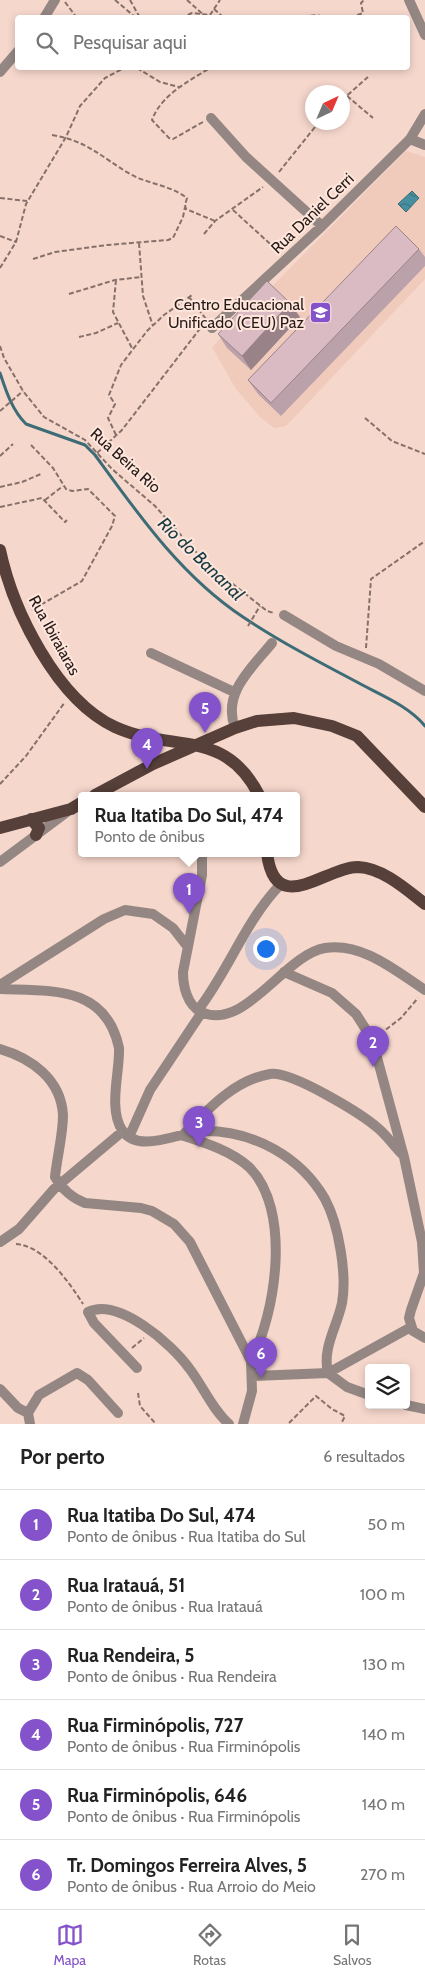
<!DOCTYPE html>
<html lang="pt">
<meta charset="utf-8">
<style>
body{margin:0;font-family:Cabin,sans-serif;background:#f2f2f2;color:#222}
.controls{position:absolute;right:15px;bottom:15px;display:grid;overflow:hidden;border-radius:5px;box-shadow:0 2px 8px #0003}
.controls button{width:45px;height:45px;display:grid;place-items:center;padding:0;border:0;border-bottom:1px solid #e0e0e0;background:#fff;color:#222;font:25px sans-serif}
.compass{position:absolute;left:305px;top:85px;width:45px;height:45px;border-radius:50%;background:#fff;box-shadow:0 2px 8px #0003;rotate:44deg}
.you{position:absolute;left:265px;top:948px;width:18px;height:18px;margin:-12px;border:4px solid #fff;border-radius:50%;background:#1a73e8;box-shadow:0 0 0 8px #1a73e833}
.badge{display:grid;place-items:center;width:32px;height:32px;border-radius:50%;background:#8452ca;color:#fff;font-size:16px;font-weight:700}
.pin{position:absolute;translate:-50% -41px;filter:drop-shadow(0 1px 2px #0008)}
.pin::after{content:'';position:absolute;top:26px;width:18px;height:15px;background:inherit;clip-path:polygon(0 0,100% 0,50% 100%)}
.popup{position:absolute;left:78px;top:792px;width:222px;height:65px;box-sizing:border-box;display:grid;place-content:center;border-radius:5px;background:#fff;filter:drop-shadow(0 1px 4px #0005);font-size:16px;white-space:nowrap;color:#767676}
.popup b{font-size:19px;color:#222}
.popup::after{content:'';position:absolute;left:50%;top:100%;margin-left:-10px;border:10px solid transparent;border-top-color:#fff}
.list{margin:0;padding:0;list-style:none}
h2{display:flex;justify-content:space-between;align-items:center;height:65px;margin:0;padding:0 20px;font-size:21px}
h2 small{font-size:16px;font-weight:400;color:#767676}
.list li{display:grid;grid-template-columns:32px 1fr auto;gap:15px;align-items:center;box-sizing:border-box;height:70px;padding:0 20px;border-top:1px solid #e0e0e0}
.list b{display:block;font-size:19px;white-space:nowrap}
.list p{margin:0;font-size:16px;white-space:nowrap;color:#767676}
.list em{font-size:16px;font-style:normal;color:#767676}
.icon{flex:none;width:28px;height:28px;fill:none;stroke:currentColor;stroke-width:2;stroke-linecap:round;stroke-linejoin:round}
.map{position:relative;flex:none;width:425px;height:1424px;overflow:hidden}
.search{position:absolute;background:#fff;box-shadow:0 2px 8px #0003;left:15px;right:15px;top:15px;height:55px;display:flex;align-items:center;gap:12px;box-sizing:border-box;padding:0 18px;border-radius:5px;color:#767676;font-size:19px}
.sheet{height:485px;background:#fff}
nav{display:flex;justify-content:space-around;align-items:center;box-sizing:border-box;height:70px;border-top:1px solid #e0e0e0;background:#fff;font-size:14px;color:#767676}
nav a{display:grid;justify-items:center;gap:2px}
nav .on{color:#8452ca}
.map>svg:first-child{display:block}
.built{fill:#f0cabb}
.water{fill:url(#water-waves);stroke:#3d6c76}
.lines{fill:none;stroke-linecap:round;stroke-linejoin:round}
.stream{stroke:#3d6c76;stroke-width:3}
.path{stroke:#86716a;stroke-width:2;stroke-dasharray:5 2.5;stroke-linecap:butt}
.minor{stroke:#948783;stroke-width:10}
.major{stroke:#564039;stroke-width:12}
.wall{fill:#bba1a9}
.shaded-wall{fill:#998389}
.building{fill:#dabbc4;stroke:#998389}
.labels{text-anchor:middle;stroke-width:4;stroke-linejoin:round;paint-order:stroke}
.street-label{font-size:16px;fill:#261b17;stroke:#ffe6dc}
.poi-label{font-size:16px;fill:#261b17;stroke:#ffe6dc;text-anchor:end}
.water-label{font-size:18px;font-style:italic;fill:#183b42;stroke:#ffe6dc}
</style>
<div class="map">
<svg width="425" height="1424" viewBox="0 0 425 1424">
<defs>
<pattern id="water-waves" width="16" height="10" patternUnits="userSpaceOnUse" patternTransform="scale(1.25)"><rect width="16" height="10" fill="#478f9f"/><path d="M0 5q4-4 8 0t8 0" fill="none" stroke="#3b7481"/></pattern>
</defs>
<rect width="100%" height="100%" fill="#f6d7cc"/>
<path class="built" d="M406,151L425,157V279L286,426L274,428L260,417L236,389L212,347Z"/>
<path class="water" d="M412,191L419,198L406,212L398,204Z"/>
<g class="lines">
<path class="stream" d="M0,373C6,391 12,410 26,424L85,445L95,455C138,514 181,576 243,617C279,641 317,661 355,681C378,694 408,705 425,726"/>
<path class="path" d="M115,0L134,16H139
M130,0L139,16
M187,0L207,18
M65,2L77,18
M214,9L224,18
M181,18L192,13L210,15L220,0
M288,18L317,15L326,18
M350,18L363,13L361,3L364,0
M137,68L160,82L179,87
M347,96L373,118
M342,100L368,77
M203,122L173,139L169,138L152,120C161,95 189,81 210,68
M52,135C88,141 101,157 130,174C148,184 170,185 187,198L185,205L186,209L215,221
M279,172L319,122
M0,198L27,201
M233,210L279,252
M204,234L215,221L263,187
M0,236L16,242
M139,243L143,296L153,326
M33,259L55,252L107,245L168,240L173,238L183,217L185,207
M0,268L16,242L26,204L66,137L80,106L105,78L124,68
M116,280L113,312L133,350
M69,294L115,280L141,277
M189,297L206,319
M79,337L96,333L118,323
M0,346L4,358L23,391L44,417L85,440L112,469L155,506L205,562L267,611L274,613
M0,411L23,391
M365,418L392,441L425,454
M116,435L108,418L115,404L109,395L121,365L147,331L164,315L192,295
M31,445L53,468L66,489L72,491L88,489L115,516L112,526L82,581L32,610
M97,453L122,430L202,326
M0,456L13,444
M0,487L22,482L41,474
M45,500L63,486
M0,507L42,498L65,522L67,520
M248,626L260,606
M366,648L371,579L425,541
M0,784L26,756L65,702
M380,1034L401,1018L418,998
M16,1244C44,1246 69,1282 83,1304
M132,1348L144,1338
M138,1393L140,1406L156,1424
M289,1423L316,1396L332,1409L345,1416L341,1424"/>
<path class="minor" d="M409,0L425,35
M44,18L55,0
M0,72L18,51
M211,118L246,157L322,226
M410,139L425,145
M212,328L322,226L410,139L425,114
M284,615L336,646L379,664L425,691
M151,653L234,692
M235,728C222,693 251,669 272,643
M202,853V875L183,972C183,986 187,1005 201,1012C245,1032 284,955 325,948C362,942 396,971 425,990
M0,862L67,812
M284,972L332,993L356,1014L372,1039L404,1157L422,1242L424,1273L411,1310L409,1318L413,1331L425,1338
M0,985L104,919L125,910L153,914L173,928L187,946
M0,989C50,991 106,985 119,1048C120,1072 108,1108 122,1130C139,1156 183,1130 205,1131C254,1131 301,1157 325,1199C339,1225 347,1275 342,1303C337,1327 322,1348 328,1373L347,1387L369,1395
M198,1010C229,970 246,919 282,883
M0,1049C31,1058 61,1079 63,1115C63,1135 57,1157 55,1177C62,1189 72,1198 85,1203L141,1208L152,1211L174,1224L190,1242L251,1361L252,1391L243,1424
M183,1135C207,1110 234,1080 270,1074C292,1071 362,1114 379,1129C387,1136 394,1146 402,1154
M184,1136C206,1143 231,1151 249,1167C292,1209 276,1313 251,1361
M129,1137L150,1090L202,1012
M0,1242L19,1229L54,1189L123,1131
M137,1368L94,1323L88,1312C118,1297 172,1344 189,1368C203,1386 212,1409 229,1424
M252,1376L328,1373L411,1327
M0,1389L18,1408L28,1413
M406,1405L425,1409
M30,1424L28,1413L39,1395L77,1373L88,1380L118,1413"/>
<path class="major" d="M0,550C13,611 57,700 115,727C172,753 224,727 259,795
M95,795L153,764L235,728L257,721L294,718L332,726L357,736L425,807
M31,819L39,828L36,835
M0,828L71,809L81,803
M267,853C275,919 325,867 358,867C383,868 407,890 425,904"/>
</g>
<path class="wall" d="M419,249L425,257V266L281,416L258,394L248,380Z
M300,317L251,370L227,348L218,334Z"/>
<path class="shaded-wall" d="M290,303L300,317L251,370L242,356Z"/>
<path class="building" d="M396,226L419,249L271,403L248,380Z
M267,281L290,303L242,356L218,334Z"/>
<defs>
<symbol id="school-square" viewBox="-11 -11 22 22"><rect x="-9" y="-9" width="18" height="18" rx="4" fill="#8452ca" stroke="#ffe6dc"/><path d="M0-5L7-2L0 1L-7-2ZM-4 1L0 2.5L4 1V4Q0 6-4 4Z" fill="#fff"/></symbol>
</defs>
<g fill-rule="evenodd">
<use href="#school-square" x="308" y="300" width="25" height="25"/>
</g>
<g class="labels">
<g class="street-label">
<text transform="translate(312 213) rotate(-44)" y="6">Rua Daniel Cerri</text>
<text transform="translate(126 460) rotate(42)" y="6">Rua Beira Rio</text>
<text transform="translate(55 635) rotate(61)" y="6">Rua Ibiraiaras</text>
</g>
<g class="poi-label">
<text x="304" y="310">Centro Educacional<tspan x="304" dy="18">Unificado (CEU) Paz</tspan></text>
</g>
<g class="water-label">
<text transform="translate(201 559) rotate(44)" y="6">Rio do Bananal</text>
</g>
</g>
</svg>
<div class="controls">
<button><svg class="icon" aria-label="layers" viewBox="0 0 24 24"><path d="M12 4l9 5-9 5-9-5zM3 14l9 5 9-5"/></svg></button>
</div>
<svg class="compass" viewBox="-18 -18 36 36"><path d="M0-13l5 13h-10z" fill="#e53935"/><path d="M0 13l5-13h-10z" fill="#767676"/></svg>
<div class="you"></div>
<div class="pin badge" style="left:189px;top:914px">1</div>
<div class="popup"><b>Rua Itatiba Do Sul, 474</b>Ponto de ônibus</div>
<div class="pin badge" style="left:373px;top:1067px">2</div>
<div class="pin badge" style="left:199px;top:1147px">3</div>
<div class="pin badge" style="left:147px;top:769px">4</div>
<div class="pin badge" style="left:205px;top:733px">5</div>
<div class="pin badge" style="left:261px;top:1378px">6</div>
<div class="search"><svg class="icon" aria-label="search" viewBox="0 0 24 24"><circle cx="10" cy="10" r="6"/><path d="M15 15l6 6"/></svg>Pesquisar aqui</div>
</div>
<section class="sheet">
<h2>Por perto<small>6 resultados</small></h2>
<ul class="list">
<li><span class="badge">1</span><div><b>Rua Itatiba Do Sul, 474</b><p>Ponto de ônibus · Rua Itatiba do Sul</p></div><em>50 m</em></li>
<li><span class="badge">2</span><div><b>Rua Iratauá, 51</b><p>Ponto de ônibus · Rua Iratauá</p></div><em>100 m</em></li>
<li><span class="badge">3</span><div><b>Rua Rendeira, 5</b><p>Ponto de ônibus · Rua Rendeira</p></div><em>130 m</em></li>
<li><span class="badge">4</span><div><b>Rua Firminópolis, 727</b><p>Ponto de ônibus · Rua Firminópolis</p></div><em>140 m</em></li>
<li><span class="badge">5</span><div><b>Rua Firminópolis, 646</b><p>Ponto de ônibus · Rua Firminópolis</p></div><em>140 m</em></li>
<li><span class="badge">6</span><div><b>Tr. Domingos Ferreira Alves, 5</b><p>Ponto de ônibus · Rua Arroio do Meio</p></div><em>270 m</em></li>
</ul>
</section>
<nav>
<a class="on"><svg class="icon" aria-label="map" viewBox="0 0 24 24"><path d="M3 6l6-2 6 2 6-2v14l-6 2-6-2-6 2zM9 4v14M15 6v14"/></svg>Mapa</a>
<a><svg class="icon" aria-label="directions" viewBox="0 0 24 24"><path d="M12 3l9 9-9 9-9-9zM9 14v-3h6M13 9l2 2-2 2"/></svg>Rotas</a>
<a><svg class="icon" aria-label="saved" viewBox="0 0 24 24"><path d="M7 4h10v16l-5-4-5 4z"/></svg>Salvos</a>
</nav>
